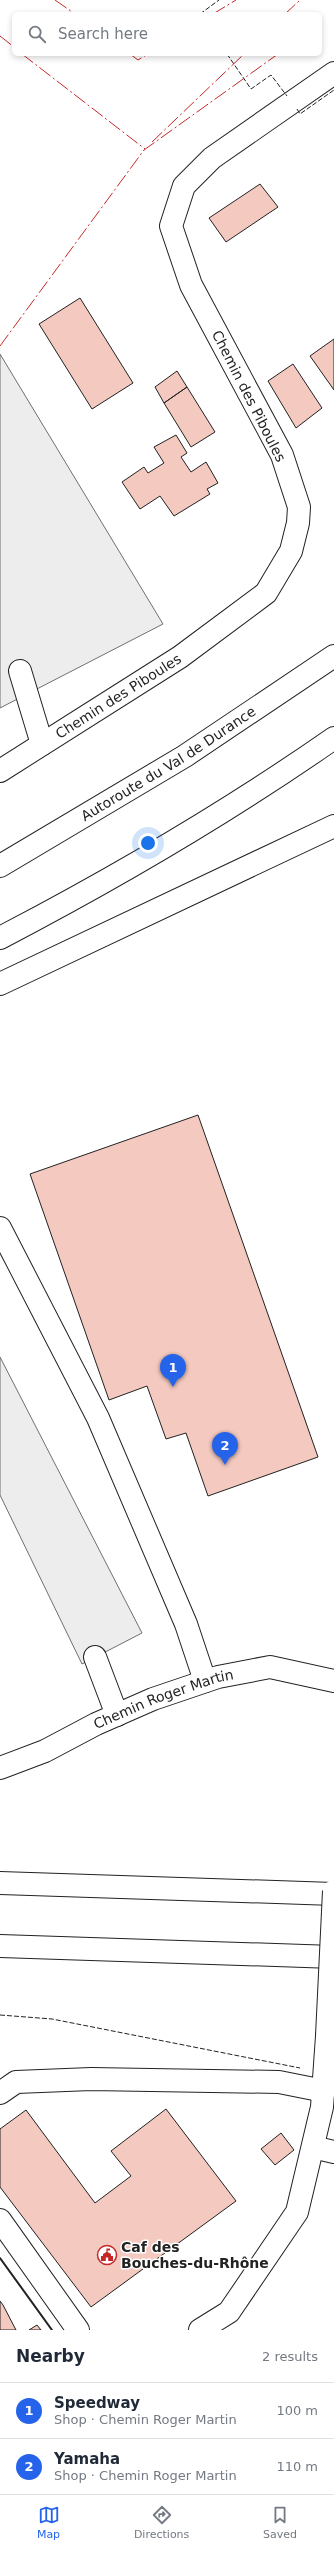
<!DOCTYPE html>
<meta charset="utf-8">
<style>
body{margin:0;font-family:"DejaVu Sans",sans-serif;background:#f6f6f7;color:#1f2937}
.you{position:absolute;left:148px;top:843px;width:14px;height:14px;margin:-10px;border:3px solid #fff;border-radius:50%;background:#1a73e8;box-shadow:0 0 0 6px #1a73e833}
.badge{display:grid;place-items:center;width:26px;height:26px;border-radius:50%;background:#2563eb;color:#fff;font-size:13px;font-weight:700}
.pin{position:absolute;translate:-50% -33px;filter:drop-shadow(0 1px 2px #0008)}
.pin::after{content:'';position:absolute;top:21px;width:14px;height:12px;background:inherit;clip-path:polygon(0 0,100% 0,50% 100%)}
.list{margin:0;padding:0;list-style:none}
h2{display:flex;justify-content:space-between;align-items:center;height:52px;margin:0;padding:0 16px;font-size:17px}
h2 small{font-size:13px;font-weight:400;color:#747a83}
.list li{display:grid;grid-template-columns:26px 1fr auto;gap:12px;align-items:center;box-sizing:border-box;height:56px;padding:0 16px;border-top:1px solid #e0e1e3}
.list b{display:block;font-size:15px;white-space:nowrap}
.list p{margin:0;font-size:13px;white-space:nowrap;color:#747a83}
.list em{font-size:13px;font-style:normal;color:#747a83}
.icon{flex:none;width:22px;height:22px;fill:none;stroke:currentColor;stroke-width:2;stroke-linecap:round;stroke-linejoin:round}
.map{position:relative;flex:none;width:334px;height:2330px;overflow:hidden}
.search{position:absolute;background:#fff;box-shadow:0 2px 6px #0003;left:12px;right:12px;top:12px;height:44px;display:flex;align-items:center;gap:10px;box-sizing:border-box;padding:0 14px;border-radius:6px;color:#747a83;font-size:15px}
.sheet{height:164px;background:#fff}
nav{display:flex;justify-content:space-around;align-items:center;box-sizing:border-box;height:56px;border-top:1px solid #e0e1e3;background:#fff;font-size:11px;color:#747a83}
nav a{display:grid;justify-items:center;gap:2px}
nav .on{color:#2563eb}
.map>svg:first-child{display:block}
.parking{fill:#ededed;stroke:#6f6f6f}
.building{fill:#f3c9c0;stroke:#222}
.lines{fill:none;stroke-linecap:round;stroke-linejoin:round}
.minor-casing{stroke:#222;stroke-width:24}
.highway-casing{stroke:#222;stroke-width:24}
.minor{stroke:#fff;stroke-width:22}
.highway{stroke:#fff;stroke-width:22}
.minor-bridge-casing{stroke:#222;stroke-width:24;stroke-linecap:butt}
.minor-bridge{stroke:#fff;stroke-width:22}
.fence{stroke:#222;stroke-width:1;stroke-dasharray:5 2;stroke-linecap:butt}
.wall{stroke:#222;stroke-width:2}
.power{stroke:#c62828;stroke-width:1;stroke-dasharray:14 3 2 3;stroke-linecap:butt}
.labels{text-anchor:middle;stroke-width:3;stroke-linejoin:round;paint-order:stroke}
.street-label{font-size:14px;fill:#222;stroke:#fff}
.poi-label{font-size:14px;font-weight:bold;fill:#222;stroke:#fff;text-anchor:start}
</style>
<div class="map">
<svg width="334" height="2330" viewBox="0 0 334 2330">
<rect width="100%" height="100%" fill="#fff"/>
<path class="parking" d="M0,354L163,624L0,708Z
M0,1357L142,1633L82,1664L0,1495Z"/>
<path class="building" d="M260,184L278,207L226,242L209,218Z
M80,298L133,383L92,409L39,324Z
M334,339V390L310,356Z
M293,364L322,408L296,428L268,381Z
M177,371L187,387L164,403L155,387Z
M187,387L215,432L191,447L164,403Z
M176,435L187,453L181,457L191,472L206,462L218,483L207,489L210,494L174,516L160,496L140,509L122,482L144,467L148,473L164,463L154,447Z
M198,1115L318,1457L208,1496L186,1433L166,1439L147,1386L109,1400L30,1174Z
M166,2109L236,2201L91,2307L0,2187V2129L26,2110L95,2203L131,2176L111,2151Z
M281,2133L294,2150L275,2165L261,2149Z
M0,2301L3,2305L16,2330H0Z
M37,2325L41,2330H29Z"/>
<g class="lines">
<defs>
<g id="minor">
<path d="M20,671L42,744"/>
<path id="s1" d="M0,771L180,657L266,593L291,551L298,523L299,507L282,455L191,285L171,226L184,186L212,158L334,73"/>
<path d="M0,1228L98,1418L186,1624L205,1681"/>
<path d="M95,1657L117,1715"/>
<path id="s2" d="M0,1768L45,1751L96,1724L153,1699L218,1677L270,1667L334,1681"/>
<path d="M0,2093L16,2082L91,2079L279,2082L324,2091"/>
<path d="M313,2147L334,2152"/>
<path d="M0,2220L78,2330"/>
<path d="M200,2330L229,2312L297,2212L322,2107L327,2036"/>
</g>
<g id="highway">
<path id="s3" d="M0,866L185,756L334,656"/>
<path d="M0,938C115,878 228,812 334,738"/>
<path d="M0,984L334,826"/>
<path d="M0,1883L334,1894"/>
<path d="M0,1946L334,1957"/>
</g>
</defs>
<use href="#minor" class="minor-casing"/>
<use href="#highway" class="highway-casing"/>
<use href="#minor" class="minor"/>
<use href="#highway" class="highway"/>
<defs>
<path id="minor-bridge" d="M327,2036L334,1891"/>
</defs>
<use href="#minor-bridge" class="minor-bridge-casing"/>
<use href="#minor-bridge" class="minor-bridge"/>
<path class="fence" d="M200,14L219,0
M227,54L251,89L271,75L287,96
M297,109L300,114L334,90
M0,2015L52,2019L300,2068"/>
<path class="wall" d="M0,2258L52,2330"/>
<path class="power" d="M55,0L75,14
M213,14L236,0
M285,14L299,1
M0,36L14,47
M22,54L145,149
M130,54L138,60L148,54
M152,142L244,54
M0,346L144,150L278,54"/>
</g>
<defs>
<symbol id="civic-ring" viewBox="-11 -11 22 22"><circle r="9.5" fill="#fff" stroke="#c62828" stroke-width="1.5"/><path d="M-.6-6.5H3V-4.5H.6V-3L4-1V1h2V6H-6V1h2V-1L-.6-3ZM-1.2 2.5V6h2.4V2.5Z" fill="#c62828"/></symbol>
</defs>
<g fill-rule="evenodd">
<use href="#civic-ring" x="96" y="2244" width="22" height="22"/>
</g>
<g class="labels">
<g class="street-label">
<text transform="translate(249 396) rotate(63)" y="5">Chemin des Piboules</text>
<text dy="5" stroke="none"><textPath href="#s1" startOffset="140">Chemin des Piboules</textPath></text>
<text dy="5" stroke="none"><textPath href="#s3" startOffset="197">Autoroute du Val de Durance</textPath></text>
<text dy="5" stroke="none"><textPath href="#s2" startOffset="178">Chemin Roger Martin</textPath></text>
</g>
<g class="poi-label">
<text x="121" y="2252">Caf des<tspan x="121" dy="16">Bouches-du-Rhône</tspan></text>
</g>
</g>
</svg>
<div class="you"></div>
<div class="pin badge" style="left:173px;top:1387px">1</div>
<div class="pin badge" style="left:225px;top:1465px">2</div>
<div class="search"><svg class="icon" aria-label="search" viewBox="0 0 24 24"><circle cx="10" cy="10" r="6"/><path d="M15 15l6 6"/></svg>Search here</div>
</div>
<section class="sheet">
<h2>Nearby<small>2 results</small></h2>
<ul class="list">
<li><span class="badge">1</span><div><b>Speedway</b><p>Shop · Chemin Roger Martin</p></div><em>100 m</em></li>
<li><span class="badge">2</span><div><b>Yamaha</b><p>Shop · Chemin Roger Martin</p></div><em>110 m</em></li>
</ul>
</section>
<nav>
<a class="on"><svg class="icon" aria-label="map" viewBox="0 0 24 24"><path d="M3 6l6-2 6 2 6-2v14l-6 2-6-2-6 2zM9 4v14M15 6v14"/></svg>Map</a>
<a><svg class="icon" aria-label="directions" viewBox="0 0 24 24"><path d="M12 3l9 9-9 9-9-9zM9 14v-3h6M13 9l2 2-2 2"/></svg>Directions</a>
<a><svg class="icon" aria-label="saved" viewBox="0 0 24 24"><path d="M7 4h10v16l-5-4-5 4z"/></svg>Saved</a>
</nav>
